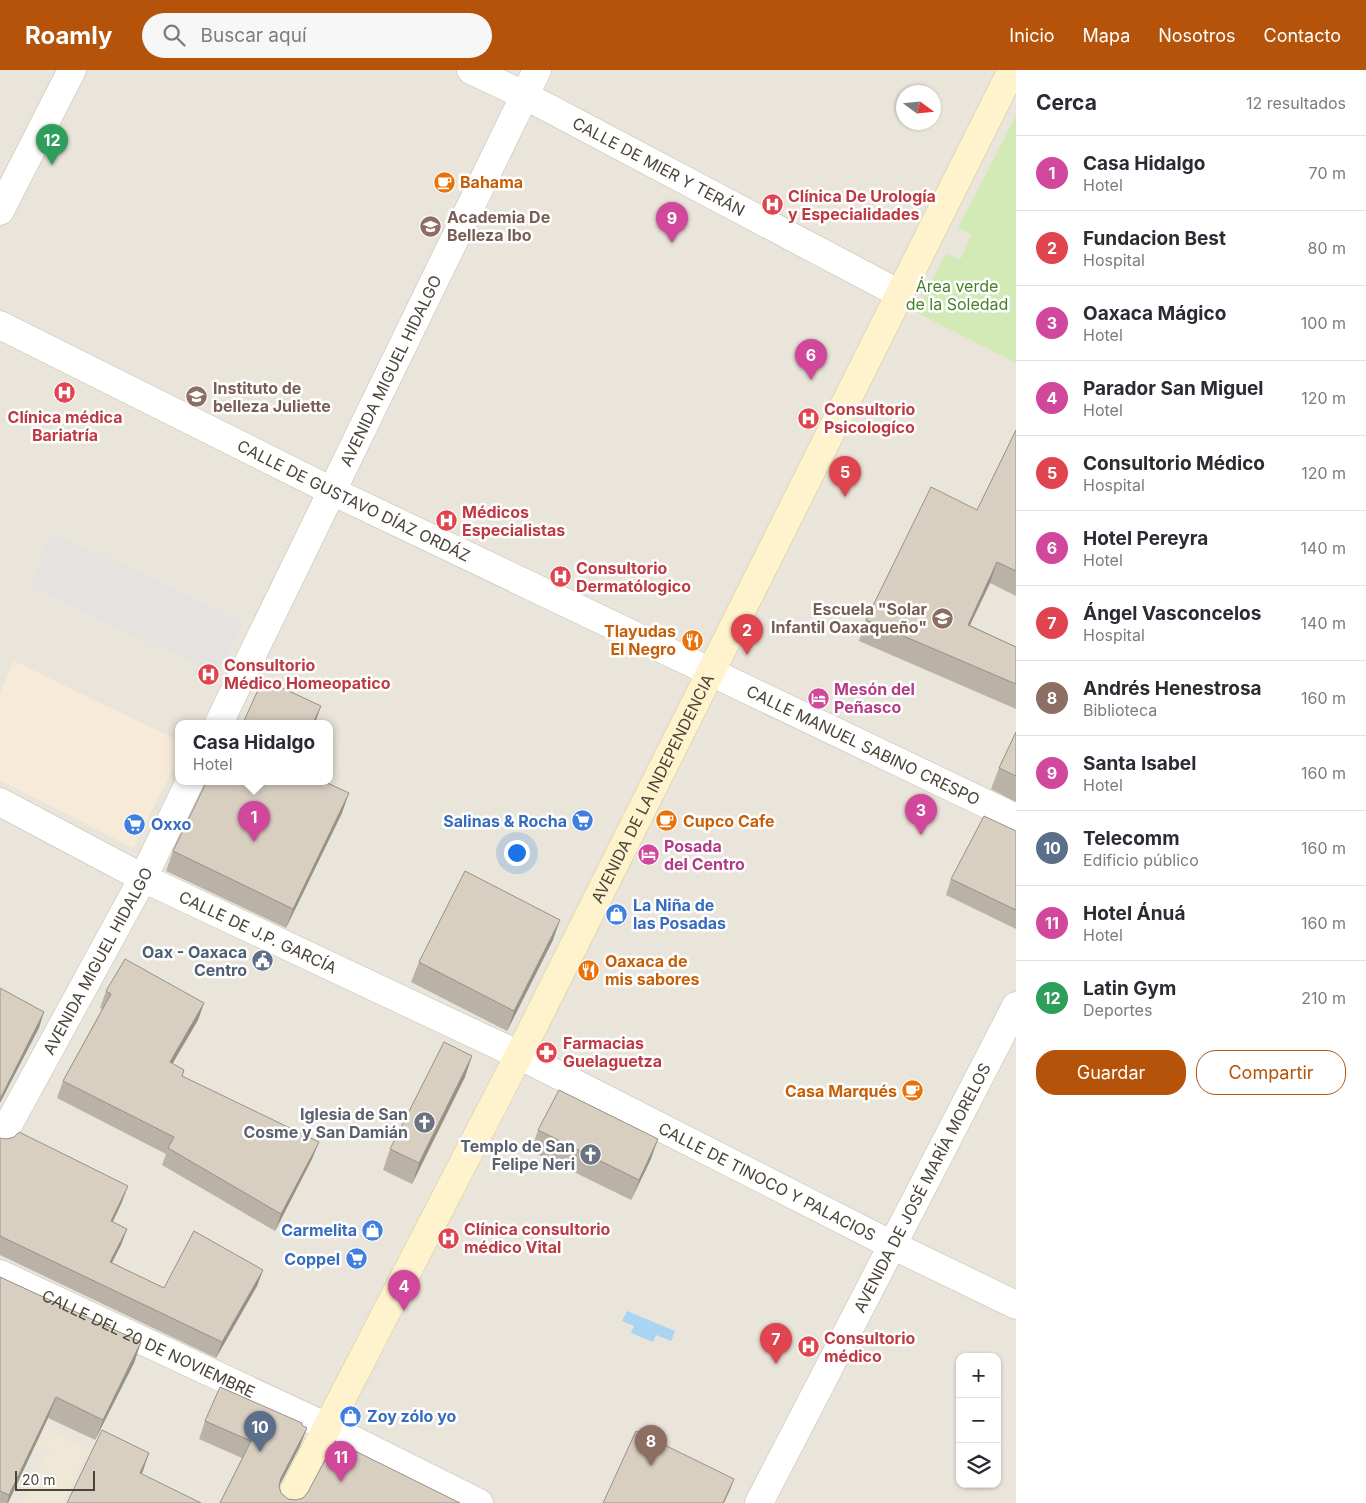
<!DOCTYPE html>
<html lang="es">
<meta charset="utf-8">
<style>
body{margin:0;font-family:Inter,sans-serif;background:#f7f7f7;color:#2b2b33}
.controls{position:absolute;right:15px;bottom:15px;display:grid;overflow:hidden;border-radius:10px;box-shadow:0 1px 4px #0004}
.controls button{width:45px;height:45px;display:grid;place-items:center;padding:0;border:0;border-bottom:1px solid #e1e1e2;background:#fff;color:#2b2b33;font:25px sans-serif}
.compass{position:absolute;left:896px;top:15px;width:45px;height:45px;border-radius:50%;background:#fff;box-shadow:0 1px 4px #0004;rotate:105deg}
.scale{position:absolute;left:15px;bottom:12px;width:80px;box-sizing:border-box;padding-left:5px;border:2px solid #4b4439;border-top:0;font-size:14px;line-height:18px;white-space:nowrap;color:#4b4439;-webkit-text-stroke:4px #fff;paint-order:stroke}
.you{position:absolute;left:516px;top:782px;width:18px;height:18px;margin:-12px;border:4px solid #fff;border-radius:50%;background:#1a73e8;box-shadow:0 0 0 8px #1a73e833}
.badge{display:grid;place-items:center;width:32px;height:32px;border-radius:50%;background:#b45309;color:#fff;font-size:16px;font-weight:700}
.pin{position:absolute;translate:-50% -41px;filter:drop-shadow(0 1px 2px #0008)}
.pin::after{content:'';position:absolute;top:26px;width:18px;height:15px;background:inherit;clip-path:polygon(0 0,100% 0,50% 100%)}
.popup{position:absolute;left:175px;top:650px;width:158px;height:65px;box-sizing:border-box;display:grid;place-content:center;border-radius:10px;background:#fff;filter:drop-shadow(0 1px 4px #0005);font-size:16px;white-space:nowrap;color:#7c7c81}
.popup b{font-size:19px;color:#2b2b33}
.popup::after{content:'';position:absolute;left:50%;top:100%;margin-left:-10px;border:10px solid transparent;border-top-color:#fff}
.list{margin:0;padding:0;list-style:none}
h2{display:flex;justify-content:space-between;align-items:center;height:65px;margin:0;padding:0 20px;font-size:21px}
h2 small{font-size:16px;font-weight:400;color:#7c7c81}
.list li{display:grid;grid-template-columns:32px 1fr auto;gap:15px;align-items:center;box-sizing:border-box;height:75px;padding:0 20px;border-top:1px solid #e1e1e2}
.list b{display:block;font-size:19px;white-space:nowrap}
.list p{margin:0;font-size:16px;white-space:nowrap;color:#7c7c81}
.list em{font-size:16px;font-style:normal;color:#7c7c81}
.actions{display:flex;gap:10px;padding:15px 20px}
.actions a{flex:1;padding:11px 0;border:1px solid #b45309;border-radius:20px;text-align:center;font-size:18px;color:#b45309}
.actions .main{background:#b45309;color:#fff}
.icon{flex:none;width:28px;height:28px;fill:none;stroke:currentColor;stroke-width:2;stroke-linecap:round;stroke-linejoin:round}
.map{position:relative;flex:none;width:1016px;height:1433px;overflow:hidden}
header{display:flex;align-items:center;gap:30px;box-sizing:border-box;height:70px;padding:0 25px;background:#b45309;color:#fff}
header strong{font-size:24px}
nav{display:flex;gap:28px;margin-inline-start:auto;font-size:18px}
.search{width:350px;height:45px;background:#f7f7f7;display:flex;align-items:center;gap:12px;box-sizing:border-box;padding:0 18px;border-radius:28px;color:#7c7c81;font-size:19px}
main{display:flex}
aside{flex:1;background:#fff}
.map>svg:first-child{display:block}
.residential{fill:#eae5da;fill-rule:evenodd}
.commercial{fill:#f7ead8}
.education{fill:#efe8d6}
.green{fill:#d2eab5}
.parking{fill:#e5e3e0}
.water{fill:#a9d4f2}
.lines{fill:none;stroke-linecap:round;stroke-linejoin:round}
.minor-casing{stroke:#c2bbae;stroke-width:29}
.tertiary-casing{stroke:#c2bbae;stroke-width:29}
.secondary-casing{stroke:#d6c79b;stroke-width:29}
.minor{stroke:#fff;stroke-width:28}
.tertiary{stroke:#fff;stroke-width:28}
.secondary{stroke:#fff3cd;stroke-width:28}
.wall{fill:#bab2a6}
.shaded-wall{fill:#979187}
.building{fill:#d8cfc1;stroke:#979187}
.labels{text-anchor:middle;stroke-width:5;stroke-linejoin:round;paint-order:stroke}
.street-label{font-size:16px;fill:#4b4439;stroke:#fff}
.food-label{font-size:16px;font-weight:bold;fill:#c56008;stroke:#fff;text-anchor:start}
.health-label{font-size:16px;font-weight:bold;fill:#be3a42;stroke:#fff;text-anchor:start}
.education-label{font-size:16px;font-weight:bold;fill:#785e54;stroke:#fff;text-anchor:start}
.park-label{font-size:16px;fill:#4a7f2a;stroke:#fff}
.hotel-label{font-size:16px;font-weight:bold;fill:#b23c85;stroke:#fff;text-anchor:start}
.shop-label{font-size:16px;font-weight:bold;fill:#366cbe;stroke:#fff;text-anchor:end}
.service-label{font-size:16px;font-weight:bold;fill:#4e5e75;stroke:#fff;text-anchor:end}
.worship-label{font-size:16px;font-weight:bold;fill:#5b616d;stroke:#fff;text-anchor:end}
</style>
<header>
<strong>Roamly</strong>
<div class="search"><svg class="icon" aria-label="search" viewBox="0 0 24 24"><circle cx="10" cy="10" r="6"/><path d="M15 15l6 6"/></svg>Buscar aquí</div>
<nav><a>Inicio</a><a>Mapa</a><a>Nosotros</a><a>Contacto</a></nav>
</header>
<main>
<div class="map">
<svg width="1016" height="1433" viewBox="0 0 1016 1433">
<rect width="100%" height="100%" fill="#f6f3ec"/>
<path class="residential" d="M0,0H1016V1433H0ZM904,22H934V52H904ZM179,653H329V711H179ZM960,1287H997V1414H960Z"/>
<path class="commercial" d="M14,591L179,671V687L133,778L0,710V623Z"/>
<path class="education" d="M46,1359L89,1380L62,1433H23L49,1381L38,1375Z"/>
<path class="green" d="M1016,46V293L916,242L946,183L960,190L972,165L958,158Z"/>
<path class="parking" d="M53,462L243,551L218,605L28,516Z"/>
<path class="water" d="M627,1241L675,1261L671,1271L656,1265L653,1272L631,1263L634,1256L622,1251Z"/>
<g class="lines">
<defs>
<g id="minor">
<path id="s1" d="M471,0L524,25L898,223"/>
<path d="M0,141L72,0"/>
<path id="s2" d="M219,653L537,0"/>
<path id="s3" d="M0,1070L143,808L190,711"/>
<path id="s4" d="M0,1204L327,1357L479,1433"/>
</g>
<g id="tertiary">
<path id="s5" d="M0,255L332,421L1016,748"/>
<path id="s6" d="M0,732L143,808L519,985L892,1175L1016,1235"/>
<path id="s7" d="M759,1433L1016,936"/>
</g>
<g id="secondary">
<path id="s8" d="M288,1433L519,985L1012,0"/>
</g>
</defs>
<use href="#minor" class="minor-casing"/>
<use href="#tertiary" class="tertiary-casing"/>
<use href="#secondary" class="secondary-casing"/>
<use href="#minor" class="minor"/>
<use href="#tertiary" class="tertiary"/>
<use href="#secondary" class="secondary"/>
</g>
<path class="wall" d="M1016,360V526L990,513L970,555L1016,577V639L859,571L866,550L977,440Z
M1016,662V732L991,719L999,698Z
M342,743L286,858L166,801L173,781Z
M1016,761V859L946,825L951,809Z
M553,870L507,961L411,912L419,892Z
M106,921L204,933L198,950L172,994L184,1000L182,1006L312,1089L275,1161L162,1095L166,1084L57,1028L63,1011L102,939L100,938Z
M465,1007L412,1114L383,1100L390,1079Z
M538,1060L651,1089L631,1130L531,1081Z
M0,1068L122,1132L113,1152L127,1159L121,1175L112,1193L164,1218L263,1200L257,1216L216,1288L0,1185Z
M0,1207L141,1272L134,1293L95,1370L48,1348L8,1433H0Z
M205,1351L302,1355L300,1376L279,1416L281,1423L288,1429L296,1430L220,1433L242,1388L199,1369Z"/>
<path class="shaded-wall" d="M997,492L990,513L960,576L968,555Z
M321,636L315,653H313Z
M349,723L342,743L286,858L293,839Z
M560,850L553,870L507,961L514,941Z
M204,933L198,950L163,1010L170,992Z
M44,942L39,958L0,1033V1029Z
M472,986L465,1007L412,1114L419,1093Z
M658,1069L651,1089L631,1130L639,1110Z
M319,1072L312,1089L275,1161L281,1144Z
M128,1116L122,1132L105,1167L111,1151Z
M127,1159L121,1175L104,1208L110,1192Z
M263,1200L257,1216L216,1288L222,1272Z
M141,1272L134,1293L95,1370L103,1350Z
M56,1327L48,1348L8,1433H7L9,1425Z
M307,1358L300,1376L274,1426L281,1408Z
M149,1383L143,1401L133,1421L140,1403Z
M734,1409L730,1420L724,1433H723Z"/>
<path class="building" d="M1016,360V501L997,492L968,555L1016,577V614L866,550L931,417L977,440Z
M263,609L321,636L313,653H243Z
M1016,662V706L999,698Z
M207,711H323L349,723L293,839L173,781Z
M984,746L1016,761V840L951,809Z
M465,801L560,850L514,941L419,892Z
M125,889L204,933L170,992L184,1000L182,1006L319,1072L281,1144L168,1078L174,1067L63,1011L111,924L106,921Z
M0,918L44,942L0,1029Z
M444,972L472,986L419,1093L390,1079Z
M559,1020L658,1069L639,1110L538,1060Z
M19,1062L128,1116L111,1151L127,1159L110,1192L164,1218L194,1161L263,1200L222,1272L0,1166V1068L7,1069L14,1067Z
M0,1207L141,1272L103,1350L56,1327L9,1425L0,1421Z
M220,1317L302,1353V1355L307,1358L281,1408L279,1416L281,1423L288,1429L296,1430L303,1428L308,1422L335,1371L460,1433H220L251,1371L205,1351Z
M102,1360L149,1383L140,1403L201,1433H67Z
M636,1361L734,1409L723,1433H603Z"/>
<defs>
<symbol id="cafe-disc" viewBox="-11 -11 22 22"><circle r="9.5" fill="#e8710a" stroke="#fff"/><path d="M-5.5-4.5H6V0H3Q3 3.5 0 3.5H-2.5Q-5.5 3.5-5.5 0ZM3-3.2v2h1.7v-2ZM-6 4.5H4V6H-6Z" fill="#fff"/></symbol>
<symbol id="hospital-disc" viewBox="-11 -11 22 22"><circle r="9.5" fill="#e0444e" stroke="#fff"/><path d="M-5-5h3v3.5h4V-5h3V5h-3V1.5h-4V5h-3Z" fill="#fff"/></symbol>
<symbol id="university-disc" viewBox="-11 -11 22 22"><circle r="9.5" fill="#8d6e63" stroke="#fff"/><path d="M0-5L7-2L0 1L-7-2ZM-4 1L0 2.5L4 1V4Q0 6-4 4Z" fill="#fff"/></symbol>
<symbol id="school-disc" viewBox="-11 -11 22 22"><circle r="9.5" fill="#8d6e63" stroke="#fff"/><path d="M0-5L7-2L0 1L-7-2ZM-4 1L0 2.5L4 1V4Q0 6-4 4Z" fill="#fff"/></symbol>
<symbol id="restaurant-disc" viewBox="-11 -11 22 22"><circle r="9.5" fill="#e8710a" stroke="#fff"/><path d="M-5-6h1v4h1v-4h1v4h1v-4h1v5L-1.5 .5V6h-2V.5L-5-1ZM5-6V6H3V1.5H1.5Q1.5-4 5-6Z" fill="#fff"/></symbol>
<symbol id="hotel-disc" viewBox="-11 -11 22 22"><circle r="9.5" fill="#d1479c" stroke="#fff"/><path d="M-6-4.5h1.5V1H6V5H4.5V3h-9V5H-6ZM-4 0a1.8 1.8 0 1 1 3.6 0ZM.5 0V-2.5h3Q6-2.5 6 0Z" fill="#fff"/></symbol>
<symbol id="supermarket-disc" viewBox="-11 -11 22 22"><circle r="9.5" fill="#3f7fe0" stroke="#fff"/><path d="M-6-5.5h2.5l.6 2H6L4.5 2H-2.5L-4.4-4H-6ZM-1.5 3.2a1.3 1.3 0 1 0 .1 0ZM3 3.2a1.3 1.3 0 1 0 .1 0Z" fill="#fff"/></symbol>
<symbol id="shop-disc" viewBox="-11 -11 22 22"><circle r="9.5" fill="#3f7fe0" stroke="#fff"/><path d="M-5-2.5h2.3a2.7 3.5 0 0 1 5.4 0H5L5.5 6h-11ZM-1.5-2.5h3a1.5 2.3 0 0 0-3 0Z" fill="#fff"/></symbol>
<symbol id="civic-disc" viewBox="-11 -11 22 22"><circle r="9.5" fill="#5c6f8a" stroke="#fff"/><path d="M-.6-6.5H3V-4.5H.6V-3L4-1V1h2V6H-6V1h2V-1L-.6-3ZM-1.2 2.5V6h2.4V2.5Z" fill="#fff"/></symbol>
<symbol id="pharmacy-disc" viewBox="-11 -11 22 22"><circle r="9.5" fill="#e0444e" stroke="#fff"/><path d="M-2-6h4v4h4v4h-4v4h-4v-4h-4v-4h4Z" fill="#fff"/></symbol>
<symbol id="church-disc" viewBox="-11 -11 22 22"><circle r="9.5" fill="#6b7280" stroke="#fff"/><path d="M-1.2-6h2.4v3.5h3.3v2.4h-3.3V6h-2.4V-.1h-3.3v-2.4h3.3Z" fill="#fff"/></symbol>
</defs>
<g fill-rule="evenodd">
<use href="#cafe-disc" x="432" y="100" width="25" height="25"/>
<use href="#hospital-disc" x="760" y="122" width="25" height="25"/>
<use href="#university-disc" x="418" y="144" width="25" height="25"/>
<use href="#hospital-disc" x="52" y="310" width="25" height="25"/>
<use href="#university-disc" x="184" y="314" width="25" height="25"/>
<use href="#hospital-disc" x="796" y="336" width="25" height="25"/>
<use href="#hospital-disc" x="434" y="438" width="25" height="25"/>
<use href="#hospital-disc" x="548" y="494" width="25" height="25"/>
<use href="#school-disc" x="930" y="536" width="25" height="25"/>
<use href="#restaurant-disc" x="680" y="558" width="25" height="25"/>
<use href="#hospital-disc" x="196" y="592" width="25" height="25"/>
<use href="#hotel-disc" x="806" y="616" width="25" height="25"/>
<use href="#supermarket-disc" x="570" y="738" width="25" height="25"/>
<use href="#cafe-disc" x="654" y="738" width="25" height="25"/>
<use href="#supermarket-disc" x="122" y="742" width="25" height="25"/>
<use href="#hotel-disc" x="636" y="772" width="25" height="25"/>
<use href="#shop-disc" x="604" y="832" width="25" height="25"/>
<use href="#civic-disc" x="250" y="878" width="25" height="25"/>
<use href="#restaurant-disc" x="576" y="888" width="25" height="25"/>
<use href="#pharmacy-disc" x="534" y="970" width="25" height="25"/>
<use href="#cafe-disc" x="900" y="1008" width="25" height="25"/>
<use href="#church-disc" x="412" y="1040" width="25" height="25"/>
<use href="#church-disc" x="578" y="1072" width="25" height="25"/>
<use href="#shop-disc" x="360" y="1148" width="25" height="25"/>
<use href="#hospital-disc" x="436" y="1156" width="25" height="25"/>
<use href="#supermarket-disc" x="344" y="1176" width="25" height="25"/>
<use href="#hospital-disc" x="796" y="1264" width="25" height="25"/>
<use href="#shop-disc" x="338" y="1334" width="25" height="25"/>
</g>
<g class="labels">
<g class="street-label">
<text dy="6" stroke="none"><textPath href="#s1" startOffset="211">CALLE DE MIER Y TERÁN</textPath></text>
<text dy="6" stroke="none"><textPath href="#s2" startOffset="392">AVENIDA MIGUEL HIDALGO</textPath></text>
<text dy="6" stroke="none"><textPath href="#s5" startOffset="395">CALLE DE GUSTAVO DÍAZ ORDÁZ</textPath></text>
<text dy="6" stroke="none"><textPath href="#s5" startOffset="960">CALLE MANUEL SABINO CRESPO</textPath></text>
<text dy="6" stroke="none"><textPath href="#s8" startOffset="802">AVENIDA DE LA INDEPENDENCIA</textPath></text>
<text dy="6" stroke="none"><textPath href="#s6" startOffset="289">CALLE DE J.P. GARCÍA</textPath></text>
<text dy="6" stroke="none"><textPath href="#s3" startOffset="204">AVENIDA MIGUEL HIDALGO</textPath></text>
<text dy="6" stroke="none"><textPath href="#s6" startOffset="856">CALLE DE TINOCO Y PALACIOS</textPath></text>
<text dy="6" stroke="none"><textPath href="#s7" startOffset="355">AVENIDA DE JOSÉ MARÍA MORELOS</textPath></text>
<text dy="6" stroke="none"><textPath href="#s4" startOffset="164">CALLE DEL 20 DE NOVIEMBRE</textPath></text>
</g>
<g class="food-label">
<text x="460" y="118">Bahama</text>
<text x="676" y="567" text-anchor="end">Tlayudas<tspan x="676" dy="18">El Negro</tspan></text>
<text x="683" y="757">Cupco Cafe</text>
<text x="605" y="897">Oaxaca de<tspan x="605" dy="18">mis sabores</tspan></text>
<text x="897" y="1027" text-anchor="end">Casa Marqués</text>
</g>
<g class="health-label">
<text x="788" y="132">Clínica De Urología<tspan x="788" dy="18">y Especialidades</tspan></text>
<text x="824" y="345">Consultorio<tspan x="824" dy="18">Psicologíco</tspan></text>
<text x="65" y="353" text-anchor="middle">Clínica médica<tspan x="65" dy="18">Bariatría</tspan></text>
<text x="462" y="448">Médicos<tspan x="462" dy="18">Especialistas</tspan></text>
<text x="576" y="504">Consultorio<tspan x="576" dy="18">Dermatólogico</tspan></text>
<text x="224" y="601">Consultorio<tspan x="224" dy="18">Médico Homeopatico</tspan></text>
<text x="563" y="979">Farmacias<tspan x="563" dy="18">Guelaguetza</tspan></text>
<text x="464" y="1165">Clínica consultorio<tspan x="464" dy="18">médico Vital</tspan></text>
<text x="824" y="1274">Consultorio<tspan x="824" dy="18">médico</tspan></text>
</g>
<g class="education-label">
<text x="447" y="153">Academia De<tspan x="447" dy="18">Belleza Ibo</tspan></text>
<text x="213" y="324">Instituto de<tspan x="213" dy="18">belleza Juliette</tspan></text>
<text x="927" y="545" text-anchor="end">Escuela "Solar<tspan x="927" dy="18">Infantil Oaxaqueño"</tspan></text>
</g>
<g class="park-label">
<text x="957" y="222">Área verde<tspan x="957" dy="18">de la Soledad</tspan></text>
</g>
<g class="hotel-label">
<text x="834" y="625">Mesón del<tspan x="834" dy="18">Peñasco</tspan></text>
<text x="664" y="782">Posada<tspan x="664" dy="18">del Centro</tspan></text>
</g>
<g class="shop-label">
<text x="567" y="757">Salinas &amp; Rocha</text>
<text x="151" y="760" text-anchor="start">Oxxo</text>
<text x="633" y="841" text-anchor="start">La Niña de<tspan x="633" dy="18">las Posadas</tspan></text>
<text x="357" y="1166">Carmelita</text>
<text x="340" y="1195">Coppel</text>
<text x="367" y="1352" text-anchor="start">Zoy zólo yo</text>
</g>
<g class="service-label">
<text x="247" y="888">Oax - Oaxaca<tspan x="247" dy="18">Centro</tspan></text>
</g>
<g class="worship-label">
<text x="408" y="1050">Iglesia de San<tspan x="408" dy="18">Cosme y San Damián</tspan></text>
<text x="575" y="1082">Templo de San<tspan x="575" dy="18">Felipe Neri</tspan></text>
</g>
</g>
</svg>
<div class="controls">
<button>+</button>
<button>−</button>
<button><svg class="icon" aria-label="layers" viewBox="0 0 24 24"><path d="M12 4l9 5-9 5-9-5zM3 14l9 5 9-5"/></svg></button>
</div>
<svg class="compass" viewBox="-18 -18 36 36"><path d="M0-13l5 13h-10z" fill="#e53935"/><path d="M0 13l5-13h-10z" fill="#7c7c81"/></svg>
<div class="scale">20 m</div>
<div class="you"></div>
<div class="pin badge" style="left:254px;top:772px;background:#d1479c">1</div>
<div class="popup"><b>Casa Hidalgo</b>Hotel</div>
<div class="pin badge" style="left:747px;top:585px;background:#e0444e">2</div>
<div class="pin badge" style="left:921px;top:765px;background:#d1479c">3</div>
<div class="pin badge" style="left:404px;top:1241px;background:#d1479c">4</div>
<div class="pin badge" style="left:845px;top:427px;background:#e0444e">5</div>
<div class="pin badge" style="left:811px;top:310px;background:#d1479c">6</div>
<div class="pin badge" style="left:776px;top:1294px;background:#e0444e">7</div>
<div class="pin badge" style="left:651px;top:1396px;background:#8d6e63">8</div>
<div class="pin badge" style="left:672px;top:173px;background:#d1479c">9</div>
<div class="pin badge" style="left:260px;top:1382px;background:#5c6f8a">10</div>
<div class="pin badge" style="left:341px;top:1412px;background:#d1479c">11</div>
<div class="pin badge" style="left:52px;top:95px;background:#2e9e5b">12</div>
</div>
<aside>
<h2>Cerca<small>12 resultados</small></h2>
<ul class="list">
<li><span class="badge" style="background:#d1479c">1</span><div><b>Casa Hidalgo</b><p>Hotel</p></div><em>70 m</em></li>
<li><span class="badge" style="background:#e0444e">2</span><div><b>Fundacion Best</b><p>Hospital</p></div><em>80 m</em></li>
<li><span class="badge" style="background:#d1479c">3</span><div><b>Oaxaca Mágico</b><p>Hotel</p></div><em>100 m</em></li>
<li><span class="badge" style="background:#d1479c">4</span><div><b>Parador San Miguel</b><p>Hotel</p></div><em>120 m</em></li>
<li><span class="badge" style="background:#e0444e">5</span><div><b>Consultorio Médico</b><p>Hospital</p></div><em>120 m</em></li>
<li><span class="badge" style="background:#d1479c">6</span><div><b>Hotel Pereyra</b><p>Hotel</p></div><em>140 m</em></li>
<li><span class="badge" style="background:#e0444e">7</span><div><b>Ángel Vasconcelos</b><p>Hospital</p></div><em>140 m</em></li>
<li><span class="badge" style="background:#8d6e63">8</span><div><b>Andrés Henestrosa</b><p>Biblioteca</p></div><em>160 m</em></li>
<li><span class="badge" style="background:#d1479c">9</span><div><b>Santa Isabel</b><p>Hotel</p></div><em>160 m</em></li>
<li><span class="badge" style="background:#5c6f8a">10</span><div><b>Telecomm</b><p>Edificio público</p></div><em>160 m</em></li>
<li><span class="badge" style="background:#d1479c">11</span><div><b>Hotel Ánuá</b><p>Hotel</p></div><em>160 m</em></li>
<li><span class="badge" style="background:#2e9e5b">12</span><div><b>Latin Gym</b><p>Deportes</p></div><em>210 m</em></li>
</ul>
<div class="actions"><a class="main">Guardar</a><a>Compartir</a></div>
</aside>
</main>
